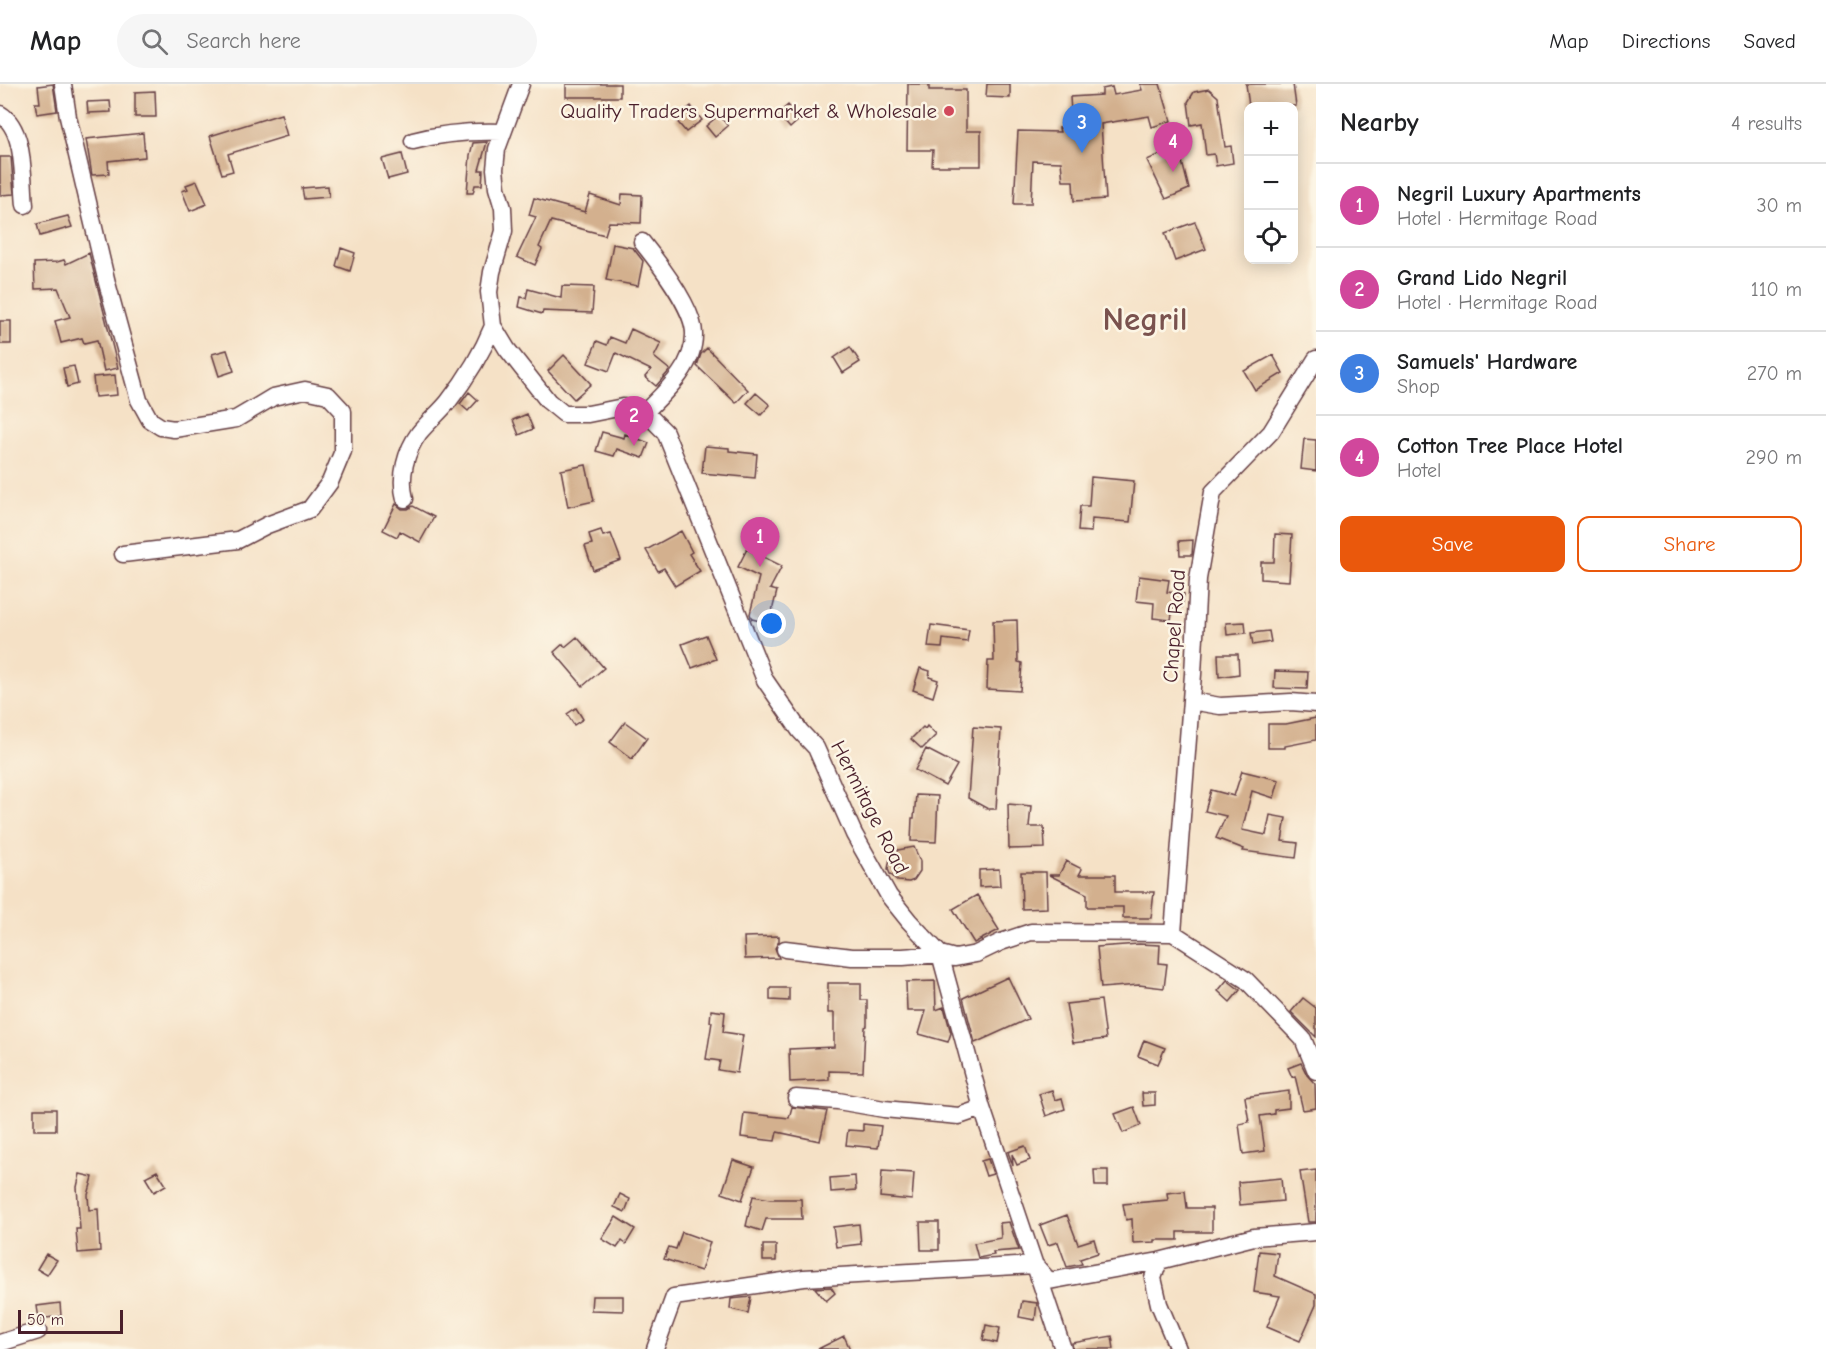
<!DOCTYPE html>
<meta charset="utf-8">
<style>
body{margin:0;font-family:"Comic Neue",sans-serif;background:#f6f6f6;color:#202124}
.controls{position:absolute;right:18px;top:18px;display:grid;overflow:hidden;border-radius:12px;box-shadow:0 3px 15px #0003}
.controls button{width:54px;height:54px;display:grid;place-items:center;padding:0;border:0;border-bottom:2px solid #e0e0e0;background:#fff;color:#202124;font:30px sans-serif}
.scale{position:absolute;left:18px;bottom:15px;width:105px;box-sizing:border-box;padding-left:6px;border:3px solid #4a1f2b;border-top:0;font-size:16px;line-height:21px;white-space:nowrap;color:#4a1f2b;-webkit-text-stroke:4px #fcf5e5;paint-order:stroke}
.you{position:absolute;left:772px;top:540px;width:21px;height:21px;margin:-15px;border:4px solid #fff;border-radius:50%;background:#1a73e8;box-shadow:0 0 0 9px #1a73e833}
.badge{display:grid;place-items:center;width:39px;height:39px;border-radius:50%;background:#ea580c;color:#fff;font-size:20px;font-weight:700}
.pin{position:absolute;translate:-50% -50px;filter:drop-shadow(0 2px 3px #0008)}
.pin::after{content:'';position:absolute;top:32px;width:21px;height:18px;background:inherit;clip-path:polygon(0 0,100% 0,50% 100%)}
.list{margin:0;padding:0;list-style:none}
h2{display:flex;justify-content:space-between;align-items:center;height:78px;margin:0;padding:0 24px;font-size:26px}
h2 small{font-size:20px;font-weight:400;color:#757577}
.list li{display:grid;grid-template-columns:39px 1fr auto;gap:18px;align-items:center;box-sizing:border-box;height:84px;padding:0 24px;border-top:2px solid #e0e0e0}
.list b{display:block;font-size:22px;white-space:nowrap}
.list p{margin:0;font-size:20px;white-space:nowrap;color:#757577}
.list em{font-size:20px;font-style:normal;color:#757577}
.actions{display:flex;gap:12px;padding:18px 24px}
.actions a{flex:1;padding:14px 0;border:2px solid #ea580c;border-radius:12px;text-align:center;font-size:21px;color:#ea580c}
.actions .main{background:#ea580c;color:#fff}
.icon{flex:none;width:33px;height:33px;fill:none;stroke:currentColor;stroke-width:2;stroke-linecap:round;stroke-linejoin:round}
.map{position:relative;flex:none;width:1316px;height:1265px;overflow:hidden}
header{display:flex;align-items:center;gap:36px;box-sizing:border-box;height:84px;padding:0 30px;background:#fff;border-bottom:2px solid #e0e0e0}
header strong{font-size:28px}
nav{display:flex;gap:33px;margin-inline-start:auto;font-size:21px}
.search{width:420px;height:54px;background:#f6f6f6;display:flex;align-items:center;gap:15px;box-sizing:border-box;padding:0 21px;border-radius:33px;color:#757577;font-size:22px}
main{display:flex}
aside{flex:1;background:#fff}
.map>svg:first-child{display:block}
.building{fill:#d3b08e}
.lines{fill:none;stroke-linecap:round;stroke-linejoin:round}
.minor-casing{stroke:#643c42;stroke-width:19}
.minor{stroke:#fff;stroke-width:16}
.poi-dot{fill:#d1495b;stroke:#fcf5e5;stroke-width:2}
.labels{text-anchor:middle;stroke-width:5;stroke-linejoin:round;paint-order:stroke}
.poi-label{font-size:21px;fill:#4a1f2b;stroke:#fcf5e5;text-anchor:end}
.street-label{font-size:21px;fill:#4a1f2b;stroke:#fcf5e5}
.town-label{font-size:33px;font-weight:bold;fill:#7a524e;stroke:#fcf5e5}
</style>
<header>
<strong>Map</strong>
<div class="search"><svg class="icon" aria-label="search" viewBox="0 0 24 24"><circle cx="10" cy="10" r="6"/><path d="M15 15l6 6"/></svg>Search here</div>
<nav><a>Map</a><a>Directions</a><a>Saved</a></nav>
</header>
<main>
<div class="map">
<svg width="1316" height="1265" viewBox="0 0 1316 1265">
<rect width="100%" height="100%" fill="#fcf5e5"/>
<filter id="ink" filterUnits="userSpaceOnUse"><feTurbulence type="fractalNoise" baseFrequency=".0167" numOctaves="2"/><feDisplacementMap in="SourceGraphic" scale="12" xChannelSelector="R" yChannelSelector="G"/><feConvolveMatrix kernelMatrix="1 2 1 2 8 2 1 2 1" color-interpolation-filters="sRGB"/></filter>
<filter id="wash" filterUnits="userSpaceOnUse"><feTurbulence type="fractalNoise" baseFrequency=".008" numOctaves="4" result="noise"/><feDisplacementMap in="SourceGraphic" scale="24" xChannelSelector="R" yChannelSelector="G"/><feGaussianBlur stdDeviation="1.35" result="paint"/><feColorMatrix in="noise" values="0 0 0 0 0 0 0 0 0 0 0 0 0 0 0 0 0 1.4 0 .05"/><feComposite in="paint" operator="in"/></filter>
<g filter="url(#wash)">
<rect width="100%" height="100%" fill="#f5e1c6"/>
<g id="blocks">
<path class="building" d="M53,0L57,27L37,30L35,19H40L38,2Z
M566,0H620V13H566Z
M908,0H929V6H966V47H981V82H932L933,66H907Z
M987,0H1010V14L986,13Z
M1140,0H1160L1171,37L1152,43L1149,32L1101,40L1106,115L1074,117L1073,97H1063L1061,78L1033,77L1031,120H1014L1018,47L1060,48L1059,44L1072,43L1070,13L1102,11V5L1112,3L1114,11L1142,6Z
M1246,0H1293L1296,22H1249Z
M1209,5L1218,13L1225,63L1231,62L1233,79L1216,82L1214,70L1206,71L1202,39L1191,41L1188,18L1194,8Z
M155,7L156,33H135V8Z
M110,17L111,28L88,29L87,18Z
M788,21L800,35L790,44L778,30Z
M691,22L702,36L686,48L675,35Z
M281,30L287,52L228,70L233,87L222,90L210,52Z
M719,31L728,42L715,53L706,42Z
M143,49L145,73L108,77L109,90L92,91L86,55Z
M487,58L479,86H483L482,101H475L473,109H467L470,71L473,59Z
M1178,62L1189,105L1166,115L1147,76Z
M402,70L407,90L388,95L382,75Z
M0,73H11L14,110L0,111Z
M197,97L207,120L190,127L182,107L188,105L186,101Z
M328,102L329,113L304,115L302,104Z
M622,110L642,111L641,139L609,138L605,151L551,137L539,163L542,165L535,181L517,173L536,133L529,131L534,114L585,128L590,111L621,121Z
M68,132L72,143L40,152L37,140Z
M1195,138L1206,165L1175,177L1165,149Z
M613,160L633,164L643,177L638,202L606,196Z
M341,164L355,169L350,187L336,182Z
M89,169L118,284L104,287L97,256L84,259L82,254L61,259L55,237L70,233L58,204L35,205L34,179L57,178L64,176L66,180Z
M562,202L594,203L592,229L543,227L542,230L519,223L521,213L526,214L528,205L561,214Z
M0,237H11V260H0Z
M631,245L661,259L654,273L670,286L656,302L645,293L651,286L616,269L609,287L588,279L597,257L607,261L610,253L625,259Z
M850,263L860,278L843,289L834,274Z
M707,264L748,306L736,319L697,282L701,270Z
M227,266L234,287L219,292L212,270Z
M564,271L591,300L574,315L548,287Z
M1273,271L1283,289L1255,306L1244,287Z
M74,282L78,300L67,303L63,284Z
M115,291L117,311L95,313L93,293Z
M469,308L478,316L468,327L460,320Z
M756,309L770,321L761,331L747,319Z
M527,330L533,345L519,351L513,336Z
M602,348L624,354L625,350L649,359L643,374L617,365L614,372L596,367Z
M1304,355L1316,356V387L1301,385Z
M705,362L729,364V367L757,370L755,394L702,389Z
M586,381L594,417L568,423L561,386Z
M1091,393L1134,397L1130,438L1092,435L1091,448L1078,447L1080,422H1089Z
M396,420L402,425H408L413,422L434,433L420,458L400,447L397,453L383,446Z
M601,446L603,452L611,450L621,476L593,486L585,462L592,460L589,450Z
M681,447L692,468L689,470L700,487L675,502L664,484L658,487L646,466Z
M1275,450L1292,451L1289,497L1261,495V478H1274Z
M1193,456L1192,471H1180L1179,457Z
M747,465L782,482L770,505L777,507L769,539L752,535L750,530L759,493L738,483Z
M1139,492L1169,496L1167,508L1184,510L1182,523L1173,522L1171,536L1153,534L1154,519L1136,517Z
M1017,536L1018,578L1022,579L1020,607L987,605L988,577H994L993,537Z
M1245,538L1246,549L1227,551L1226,539Z
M931,541L969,546L967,558L943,555L942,564L928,563Z
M1269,547L1271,558L1253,561L1251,549Z
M706,551L716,575L692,584L682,560Z
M577,553L604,584L583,602L554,568L563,560L565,563Z
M1218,570H1238L1239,590L1219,593Z
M920,584L930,587L929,593L938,596L933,613L913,606Z
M1275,587L1308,588L1307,605L1274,604Z
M576,624L583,635L574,641L567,630Z
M1316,634V656L1285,662V664H1268V640H1286Z
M625,638L647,654L632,675L610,658Z
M927,642L936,651L922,665L911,655L923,643L925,645Z
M973,643L1001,645L996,725H988L968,714Z
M926,665L957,681L945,702L915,686Z
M1242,687L1279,696L1274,714L1252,707L1242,746L1266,751L1270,731L1286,734L1282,757L1298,759L1296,774L1243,767L1244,765L1216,754L1226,732L1205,727L1211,706L1234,712Z
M916,711L938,712L936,758L911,757L912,734H914Z
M1008,720L1031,722L1029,743H1044L1045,764L1009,765Z
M914,763L920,777V787L914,796L909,798L898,797L890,790L888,785L890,774L898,766Z
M1066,777L1082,785L1079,791H1115V808H1154L1151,834H1123V823H1087V810L1049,791H1059Z
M999,785L1000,802L979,803V786Z
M1021,788H1046L1047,824L1022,825Z
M977,811L999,846L974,859L953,825Z
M779,852V857L775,864L779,874L745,875L744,853Z
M1139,860L1160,861L1159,879L1167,880L1164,904L1139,901L1101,904L1097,863Z
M1008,893L1028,935L975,959L963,914Z
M1227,896L1240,906L1230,918L1218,907Z
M935,897L936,926L944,923L951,949L948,958L919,950L926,927H907L906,898Z
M828,899H861V916H867V942L865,943L863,988L829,987V996L790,998L789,965L834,963V929H828Z
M770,904H789V917L770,916Z
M1303,914L1316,924V953L1291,928Z
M1101,916L1106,955L1073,959L1066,920Z
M711,926L725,928L723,948L743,951L737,989L718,986L720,977L706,975L712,938H710Z
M1144,956L1165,964L1158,980L1138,972Z
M1301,979L1307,991L1315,1000L1316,1024L1303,1026L1295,992L1292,993L1288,984Z
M1052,1006L1055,1016L1062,1014L1065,1025L1046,1032L1039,1010Z
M1289,1007V1024L1274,1026V1030L1260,1032L1265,1067L1243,1070L1239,1040L1249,1038L1245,1013Z
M1142,1009H1155V1021L1143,1022Z
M792,1023L827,1027L820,1057L777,1048L775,1057L741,1053L744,1029L789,1034Z
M1134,1023L1141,1041L1123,1049L1115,1030Z
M34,1025H56V1046H34Z
M863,1040L881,1042L878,1064L846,1061L848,1046L863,1047Z
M1025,1062L1030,1076L1017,1081L1012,1070L1013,1082L1008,1068Z
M988,1075L993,1090L986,1092L981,1077Z
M733,1076L754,1083L742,1116L722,1109Z
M1094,1086H1108V1102H1095Z
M1316,1086V1138H1308L1300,1088Z
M157,1087L166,1101L154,1108L145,1093Z
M882,1087L914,1089L912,1116L880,1113Z
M80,1090L93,1093L88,1111L89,1126L98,1125L100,1167L78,1169L76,1145H80L77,1103Z
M855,1092L856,1106L831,1108L830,1094Z
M1281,1094L1283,1117L1240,1121L1238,1098Z
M1185,1107L1187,1124H1212V1148H1178V1156H1155V1158L1133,1159L1132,1135L1126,1136L1123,1120L1168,1116L1167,1109Z
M620,1110L630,1115L625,1128L614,1123Z
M753,1112L770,1115H801L802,1135H766L762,1147L746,1142Z
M1067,1131L1078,1160L1094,1155L1098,1169L1080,1175L1082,1180L1067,1183L1058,1158L1048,1161L1040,1141Z
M616,1133L635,1145L626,1160L622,1157L617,1164L602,1155Z
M920,1138H939V1166H921Z
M1009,1138L1019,1166L993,1168L994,1171L978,1174L974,1159L1001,1154L1000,1139Z
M859,1140L861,1160L836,1163L833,1143Z
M682,1148L710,1158L701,1187L664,1175L669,1163L676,1165Z
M763,1161H776V1177H763Z
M1259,1167L1278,1169L1275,1192L1316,1210V1221L1300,1257L1267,1243L1280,1212L1254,1208Z
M46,1170L57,1176L47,1191L37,1185Z
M831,1203L835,1209L826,1217L815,1204Z
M592,1212H623V1227L591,1226Z
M751,1213L748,1229L730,1225L731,1215Z
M1022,1217L1037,1219L1035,1236L1019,1233Z
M60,1219L61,1232L39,1235L37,1222Z
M986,1241L1000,1244L997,1259L983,1256Z
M844,1252L850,1265H818Z
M1112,1252L1114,1265H1073L1072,1259Z"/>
</g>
</g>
<g filter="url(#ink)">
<use href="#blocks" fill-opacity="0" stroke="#643c42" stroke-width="1.5"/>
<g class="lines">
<defs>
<path id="minor" d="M63,0L68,33L107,199L139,316L150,336L161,343L174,345L236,335L273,313L305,306L328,311L343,327V367L330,398L310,425L267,441L238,456L123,470
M521,0L497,65L495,85L497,104L503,124L504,147L492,188L489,208L493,242L507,265L548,317L564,330H588L623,323L645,328L665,348L765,596L800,647L816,664L854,750L889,812L909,837L940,870L982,1024L1063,1265
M0,30C26,45 22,95 25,121
M413,57C443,49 471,47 502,48
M642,158C658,178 695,226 694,251C694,283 665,308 645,328
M405,415C399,392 406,367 419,349C428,338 439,329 448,318C466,295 482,269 493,242
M1191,617L1220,622L1291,618L1316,620
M1173,849L1193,590L1198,495L1213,408L1271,348L1316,275
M785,865L852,873H903L940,870L955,874L976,870L1001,858L1031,848L1173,849L1246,896L1303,955L1316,987
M796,1014L838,1017L884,1025L959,1032L982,1024
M1159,1177L1153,1194L1159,1220L1178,1265
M0,1259L38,1247
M655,1265L674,1213L804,1194L1035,1181L1049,1197L1159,1177L1254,1153L1316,1148"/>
</defs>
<use href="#minor" class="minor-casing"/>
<use href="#minor" class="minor"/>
</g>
</g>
<circle class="poi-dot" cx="949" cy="27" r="6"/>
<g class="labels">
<g class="poi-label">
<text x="937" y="34">Quality Traders Supermarket &amp; Wholesale</text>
</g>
<g class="street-label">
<text transform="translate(1174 542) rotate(-86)" y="7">Chapel Road</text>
<text transform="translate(870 723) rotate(63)" y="7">Hermitage Road</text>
</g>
<g class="town-label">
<text x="1145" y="246">Negril</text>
</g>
</g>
</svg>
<div class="controls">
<button>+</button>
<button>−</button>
<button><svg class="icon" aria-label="locate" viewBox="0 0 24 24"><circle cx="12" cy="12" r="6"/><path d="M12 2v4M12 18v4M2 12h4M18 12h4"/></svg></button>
</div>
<div class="scale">50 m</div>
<div class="you"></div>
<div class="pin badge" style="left:760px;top:483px;background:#d1479c">1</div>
<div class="pin badge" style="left:634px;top:362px;background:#d1479c">2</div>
<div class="pin badge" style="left:1082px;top:69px;background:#3f7fe0">3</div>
<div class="pin badge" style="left:1173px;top:88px;background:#d1479c">4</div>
</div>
<aside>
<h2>Nearby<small>4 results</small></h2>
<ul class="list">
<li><span class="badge" style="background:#d1479c">1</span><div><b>Negril Luxury Apartments</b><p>Hotel · Hermitage Road</p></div><em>30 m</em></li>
<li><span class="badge" style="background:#d1479c">2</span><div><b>Grand Lido Negril</b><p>Hotel · Hermitage Road</p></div><em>110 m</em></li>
<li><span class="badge" style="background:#3f7fe0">3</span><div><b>Samuels' Hardware</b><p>Shop</p></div><em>270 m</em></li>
<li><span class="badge" style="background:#d1479c">4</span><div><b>Cotton Tree Place Hotel</b><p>Hotel</p></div><em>290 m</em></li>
</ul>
<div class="actions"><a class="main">Save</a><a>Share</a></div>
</aside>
</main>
